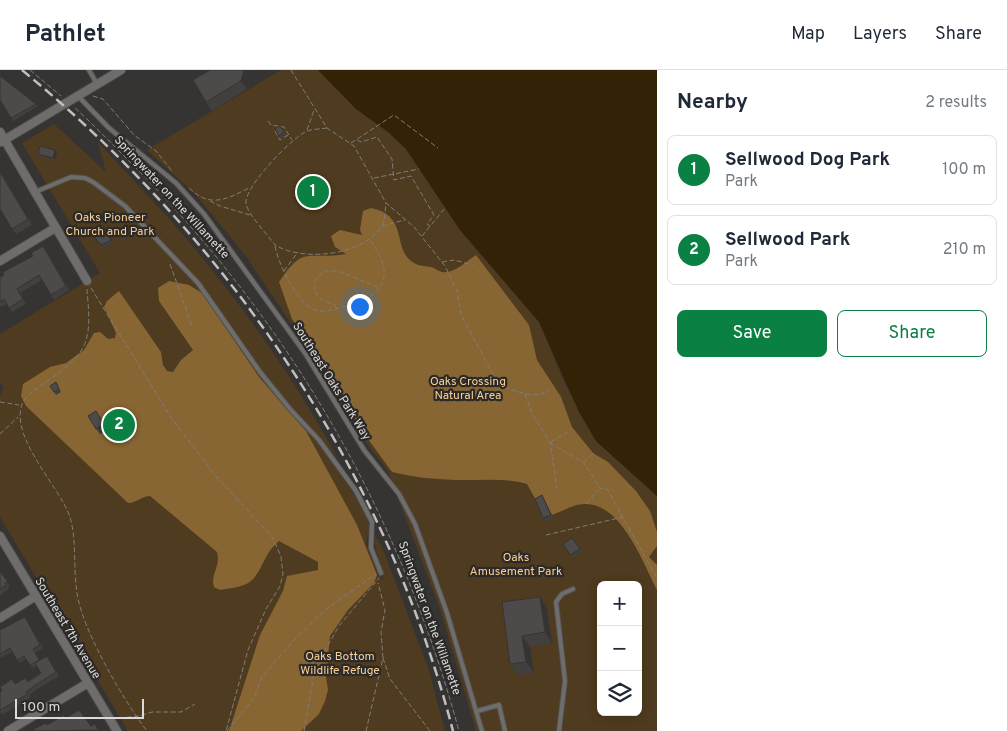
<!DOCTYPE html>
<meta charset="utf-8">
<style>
body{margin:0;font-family:Overpass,sans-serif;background:#f6f6f7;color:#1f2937}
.controls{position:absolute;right:15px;bottom:15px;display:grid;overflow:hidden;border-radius:8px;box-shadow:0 2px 12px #0003}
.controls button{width:45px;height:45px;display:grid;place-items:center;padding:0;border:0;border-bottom:1px solid #e0e1e3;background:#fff;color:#1f2937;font:25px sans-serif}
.scale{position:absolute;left:15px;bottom:12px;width:129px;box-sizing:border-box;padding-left:5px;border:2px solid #dbdad9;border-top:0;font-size:14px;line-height:18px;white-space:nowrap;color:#dbdad9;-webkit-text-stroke:4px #2c2a28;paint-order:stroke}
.you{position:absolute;left:359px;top:236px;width:18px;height:18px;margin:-12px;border:4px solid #fff;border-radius:50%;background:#1a73e8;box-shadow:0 0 0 8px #1a73e833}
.badge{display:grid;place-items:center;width:32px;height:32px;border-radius:50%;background:#0b8043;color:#fff;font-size:16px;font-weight:700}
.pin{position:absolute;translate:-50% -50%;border:2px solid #fff;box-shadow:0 1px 5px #0006}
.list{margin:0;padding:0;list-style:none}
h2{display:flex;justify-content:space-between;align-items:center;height:65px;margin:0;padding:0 20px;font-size:21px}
h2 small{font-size:16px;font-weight:400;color:#747a83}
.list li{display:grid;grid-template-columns:32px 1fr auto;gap:15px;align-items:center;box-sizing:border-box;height:70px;margin:0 10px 10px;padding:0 10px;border:1px solid #e0e1e3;border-radius:8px}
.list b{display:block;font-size:19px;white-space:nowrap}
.list p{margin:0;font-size:16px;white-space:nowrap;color:#747a83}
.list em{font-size:16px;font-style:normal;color:#747a83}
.actions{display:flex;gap:10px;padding:15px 20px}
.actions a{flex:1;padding:11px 0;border:1px solid #0b8043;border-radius:8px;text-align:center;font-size:18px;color:#0b8043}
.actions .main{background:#0b8043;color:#fff}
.icon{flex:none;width:28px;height:28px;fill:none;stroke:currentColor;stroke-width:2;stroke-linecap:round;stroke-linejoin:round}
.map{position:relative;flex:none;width:657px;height:661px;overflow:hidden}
header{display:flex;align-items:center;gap:30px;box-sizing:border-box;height:70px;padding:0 25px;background:#fff;border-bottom:1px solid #e0e1e3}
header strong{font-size:24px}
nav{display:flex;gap:28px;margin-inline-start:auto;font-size:18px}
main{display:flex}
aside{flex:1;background:#fff}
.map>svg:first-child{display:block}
.green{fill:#4f3b1f;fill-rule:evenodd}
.forest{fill:#863}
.water{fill:#332206}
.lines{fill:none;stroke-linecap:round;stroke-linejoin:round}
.lane-casing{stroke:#52514f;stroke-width:6}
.street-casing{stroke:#52514f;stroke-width:10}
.path{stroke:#7e7d7b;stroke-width:1;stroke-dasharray:5 2.5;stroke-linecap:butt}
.lane{stroke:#6f6d6b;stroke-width:4}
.street{stroke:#6f6d6b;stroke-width:8}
.rail{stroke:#c2c0bf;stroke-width:2.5;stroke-dasharray:10 5;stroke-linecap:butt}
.wall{fill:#42403f}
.shaded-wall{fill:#363433}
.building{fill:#4d4b49;stroke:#363433}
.labels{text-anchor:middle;stroke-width:4.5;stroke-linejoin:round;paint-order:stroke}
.street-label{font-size:12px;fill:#dbdad9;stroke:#2c2a28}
.park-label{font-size:12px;fill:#f8ce94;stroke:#2c2a28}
</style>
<header>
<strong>Pathlet</strong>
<nav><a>Map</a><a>Layers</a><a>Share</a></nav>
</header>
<main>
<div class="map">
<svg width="657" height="661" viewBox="0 0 657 661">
<rect width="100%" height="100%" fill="#363432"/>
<path class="green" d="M281,0H318L356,39L388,62L406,79L460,160L539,252L565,314L596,371L657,426V661H476L440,539L388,401L358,362L322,299L245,185L195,124L147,80ZM601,515H638V642H601Z
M54,54L106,102L98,72C129,106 161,138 190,173C246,240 297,312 338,389L300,345L364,439L370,458L366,473L383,511C385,495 372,481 375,465L382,477L429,600L445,661H128L0,447V264L100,203L22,73Z"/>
<path class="forest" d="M371,138C411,146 390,182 416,194C420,196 427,196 431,197C435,198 438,201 442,202C454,204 467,191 476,185L529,255L537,290L561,327L572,357L593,383L608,392L636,421L650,441L657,462V476L649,487L657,495V520C643,493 621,432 584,434C574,434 561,442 552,445L544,429L537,432L527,414C507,408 486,410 465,410C441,410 416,408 392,402L360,358L334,311L292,249L279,212C305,173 307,191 346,184L335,177L331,166L340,160L362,165L360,160L363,141Z
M169,211L189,215L202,223L259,307L306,361L357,455L377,505L374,513L348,540L330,566L326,607L328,620L325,631L319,644L301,661H229L260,565L283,521L287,506L318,500V492L279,471C264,484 265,494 254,508C247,517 231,518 220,520L214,517C210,505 221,496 217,482L150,426C139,427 137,433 128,433L26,336L21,326L23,314L50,297L66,293L84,280L94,263L100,262L108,269L115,268L116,263L104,237L107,231L119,221L161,282L163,295L167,301L173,302L181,290L193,280L159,231L158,218Z"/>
<path class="water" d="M318,0H657V426L596,371L579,342L539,252L460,160L406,79L388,62L356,39Z"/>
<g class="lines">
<defs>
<path id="lane" d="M89,0L97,14
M78,26L109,58L176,113L204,144L305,283L364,380L399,424L415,454L447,543L482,661
M35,122L71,107L85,108L93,112L125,136L198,213L260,302L290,339L319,370L356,421L372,452L371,478L381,503
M477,641L499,635L505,661
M559,661L565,611L556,532L562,524L573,519"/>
<path id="street" d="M0,62L87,211
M1,72L121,0
M0,191L55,158
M0,466L117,661
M0,548L36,526
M8,661L88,613"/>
</defs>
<use href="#lane" class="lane-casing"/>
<use href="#street" class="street-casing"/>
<path class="path" d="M30,0L61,26
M291,0L327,58L354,76L386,133L414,157L445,196L457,221L461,245L499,315C514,320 534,331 549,320
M93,26L103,29L134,65L156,81L172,101
M75,38C95,56 113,75 132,94C291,253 400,444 459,661
M268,51L271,55L284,57L292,70
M327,58C320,59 311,59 305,62C290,70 243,118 246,134C249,146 268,165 275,175C303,192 363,186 382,156C385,150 385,140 386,133
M307,60L314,40
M275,61L280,70L288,65
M357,70L361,72L377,67L392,89L394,110L411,106L434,145L427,154L430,156
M351,73L394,45L438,78
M374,108L419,99
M189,118C210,138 225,130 249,118
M210,131L220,136L250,145
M382,156L405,150
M422,166L445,138
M275,176C278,193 297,234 315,240C325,243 336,239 346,236C387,225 395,204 370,170
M442,192L454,190L473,195
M170,194L192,256
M284,201L298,182
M91,218L172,349L215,405L273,468L281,487L283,504L280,516L266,539L248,580L226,661
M87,219C88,236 91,254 86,270C81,292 44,312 27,326C0,358 60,416 70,447C77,471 73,498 77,523C82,560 124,631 147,661
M336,238L335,235C321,230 314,228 314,212L324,201H338L378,217
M525,324L532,343L550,373L557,419
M0,332L19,335
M0,364L18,347
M551,372L571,360
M550,373L584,393L600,418L607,419L657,508
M584,392L593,384
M586,434L600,418
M546,465L623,447
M383,588L390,609L430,661
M119,648L139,646L152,642H181L195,634
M227,661L254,628L262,607L295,569L325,540L376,504
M304,661L315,597L339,556L379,508
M366,661L383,588L381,562L385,540L378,513"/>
<use href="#lane" class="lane"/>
<use href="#street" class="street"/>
<path class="rail" d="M22,0C229,170 385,400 453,661"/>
</g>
<path class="wall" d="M210,0H254L252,1L247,19L212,41L206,32Z
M0,30L36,34L38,36L13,51Z
M280,56L286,65L281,69L275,59Z
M57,83L55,90L40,87L38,84Z
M0,101L32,155L16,164L12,159Z
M103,155L113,173L104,178L98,172Z
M46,180L69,220L54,230L42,210L20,223L26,234L12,242L7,234L1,237L0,236V207L33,186Z
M56,312L61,322L56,325L50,316Z
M96,341L108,360L100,364L96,359Z
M542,425L553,448L545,451L543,448Z
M572,468L582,482L572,488L563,474Z
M0,501L10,516L8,517L9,519L0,525Z
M540,527L547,538L552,573L530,577L534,603L518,605L510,594Z
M25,547L43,578L35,583L40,590H49L59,606L36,620L29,626L30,628L2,645L0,642V622L15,614L27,611L41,603L37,596L32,598L26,589L20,593L12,582L0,588V560Z"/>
<path class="shaded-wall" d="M244,0H251L252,1L247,19L241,11Z
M55,80L57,83L55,90L53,88Z
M0,312L3,317L0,326Z
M540,527L547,538L552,573L545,562Z
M522,566L530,577L534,603L526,592Z"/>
<path class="building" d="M210,0H244L241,11L206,32L193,10Z
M0,6L36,34L11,48L0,30Z
M280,56L284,62L279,66L275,59Z
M40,76L55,80L53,88L38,84Z
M0,102L28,149L12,159L0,139Z
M103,155L111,170L102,175L98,172L92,162Z
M43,176L66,216L51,225L39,205L17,219L23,229L9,238L4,229L0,232V207L4,205L3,202L33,186L31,183Z
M56,312L59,319L54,322L50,316Z
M96,341L104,354L96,359L88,346Z
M542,425L551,445L543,448L535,429Z
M572,468L580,479L570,485L563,474Z
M0,501L8,512L5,513L6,515L0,519Z
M540,527L545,562L522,566L526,592L510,594L502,532Z
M25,547L40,575L33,579L39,590L30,595L24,586L17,590L10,578L0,584V560Z
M47,586L56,602L34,616L26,622L28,624L0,640V622L2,621L0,617L12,609L15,614L25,608L28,612L41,603L35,593Z
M79,640L91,656L95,654L98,660L35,661L34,659L46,653L47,655L64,645L66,648Z"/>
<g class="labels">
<g class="street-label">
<text transform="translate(172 127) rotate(47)" y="4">Springwater on the Willamette</text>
<text transform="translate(332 311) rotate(58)" y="4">Southeast Oaks Park Way</text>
<text transform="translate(430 548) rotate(70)" y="4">Springwater on the Willamette</text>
<text transform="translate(68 558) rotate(59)" y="4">Southeast 7th Avenue</text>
</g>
<g class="park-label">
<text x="110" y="151">Oaks Pioneer<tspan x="110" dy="14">Church and Park</tspan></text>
<text x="468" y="315">Oaks Crossing<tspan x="468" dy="14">Natural Area</tspan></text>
<text x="516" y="491">Oaks<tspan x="516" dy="14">Amusement Park</tspan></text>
<text x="340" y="590">Oaks Bottom<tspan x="340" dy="14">Wildlife Refuge</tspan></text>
</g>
</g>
</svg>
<div class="controls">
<button>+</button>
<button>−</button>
<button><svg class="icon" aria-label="layers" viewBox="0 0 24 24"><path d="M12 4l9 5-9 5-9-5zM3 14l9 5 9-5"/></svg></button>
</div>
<div class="scale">100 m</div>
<div class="you"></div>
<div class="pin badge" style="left:313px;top:122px">1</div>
<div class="pin badge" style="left:119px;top:355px">2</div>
</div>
<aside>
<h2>Nearby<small>2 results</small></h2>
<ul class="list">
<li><span class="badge">1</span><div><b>Sellwood Dog Park</b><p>Park</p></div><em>100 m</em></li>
<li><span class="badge">2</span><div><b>Sellwood Park</b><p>Park</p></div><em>210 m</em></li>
</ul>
<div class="actions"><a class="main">Save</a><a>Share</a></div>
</aside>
</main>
